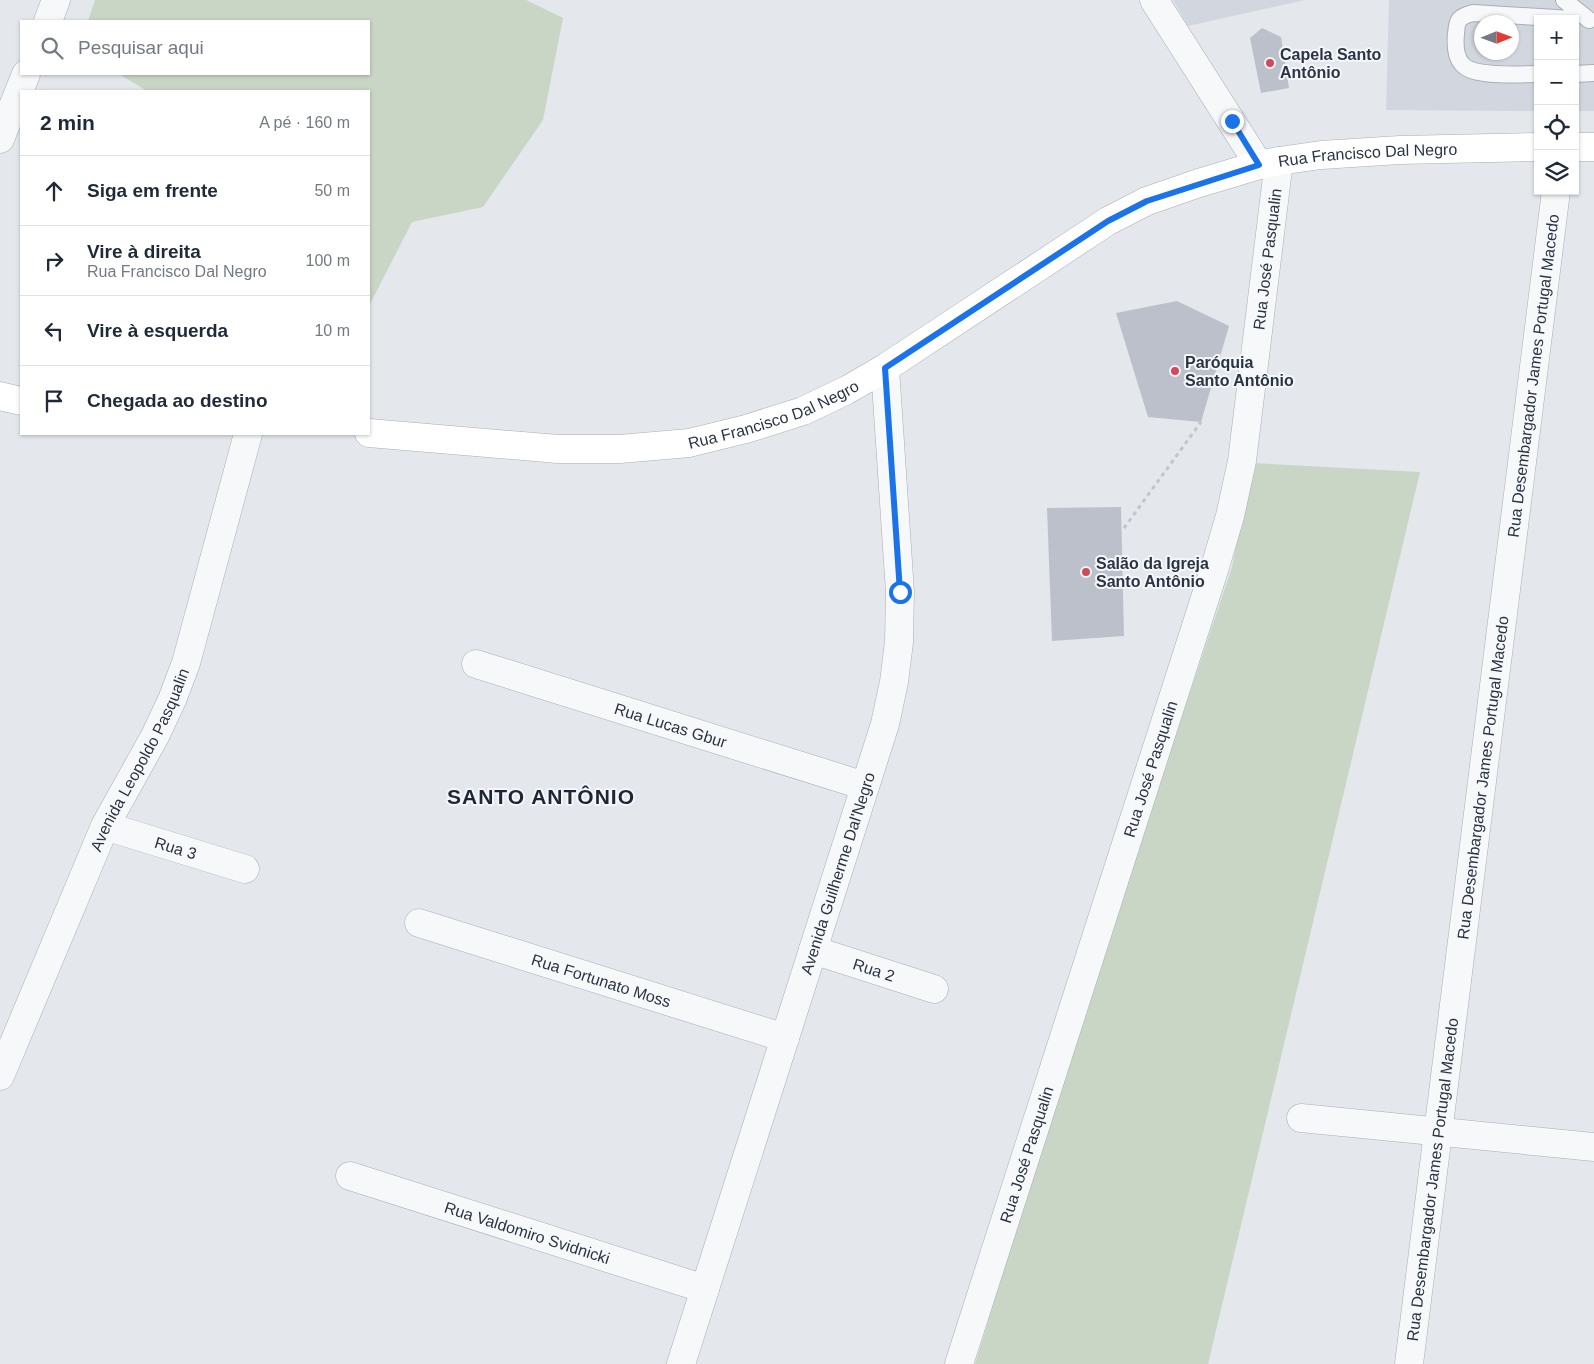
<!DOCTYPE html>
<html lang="pt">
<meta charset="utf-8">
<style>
body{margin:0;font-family:Arial,sans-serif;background:#f2f2f3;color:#1f2937}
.controls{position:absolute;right:15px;top:15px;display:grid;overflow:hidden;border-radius:0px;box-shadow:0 1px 4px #0004}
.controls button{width:45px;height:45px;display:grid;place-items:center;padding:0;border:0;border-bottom:1px solid #e0e1e3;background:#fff;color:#1f2937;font:25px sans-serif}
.compass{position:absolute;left:1474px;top:15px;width:45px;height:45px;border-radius:50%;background:#fff;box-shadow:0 1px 4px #0004;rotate:89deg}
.stop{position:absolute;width:15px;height:15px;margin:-11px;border:4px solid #1a73e8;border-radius:50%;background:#fff}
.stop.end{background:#1a73e8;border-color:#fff;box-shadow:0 1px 5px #0008}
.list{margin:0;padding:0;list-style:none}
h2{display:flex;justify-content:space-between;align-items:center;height:65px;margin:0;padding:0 20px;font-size:21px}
h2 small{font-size:16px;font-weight:400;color:#747a83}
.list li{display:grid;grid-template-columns:32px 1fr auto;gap:15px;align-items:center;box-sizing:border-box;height:70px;padding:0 20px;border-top:1px solid #e0e1e3}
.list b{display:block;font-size:19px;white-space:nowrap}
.list p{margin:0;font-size:16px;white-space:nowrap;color:#747a83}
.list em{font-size:16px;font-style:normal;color:#747a83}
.icon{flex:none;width:28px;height:28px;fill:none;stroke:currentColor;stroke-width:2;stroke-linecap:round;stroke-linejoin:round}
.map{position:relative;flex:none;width:1594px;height:1364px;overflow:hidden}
.search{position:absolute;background:#fff;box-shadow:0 1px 4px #0004;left:20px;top:20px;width:350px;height:55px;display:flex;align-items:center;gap:12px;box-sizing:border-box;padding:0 18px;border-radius:0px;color:#747a83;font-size:19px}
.panel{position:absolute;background:#fff;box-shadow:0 1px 4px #0004;left:20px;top:90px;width:350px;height:345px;border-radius:0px}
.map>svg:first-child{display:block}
.built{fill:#d2d6de;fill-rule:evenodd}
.green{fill:#c9d6c5}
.building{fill:#bbc0ca}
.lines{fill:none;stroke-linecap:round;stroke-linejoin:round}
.lane-casing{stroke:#a9aeb7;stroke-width:18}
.street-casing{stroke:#a9aeb7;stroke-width:29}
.secondary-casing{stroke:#a9aeb7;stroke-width:29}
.path{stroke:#c2c5cb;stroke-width:3;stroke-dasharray:4 4;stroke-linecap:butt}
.lane{stroke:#f7f8fa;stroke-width:16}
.street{stroke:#f7f8fa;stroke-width:28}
.secondary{stroke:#fff;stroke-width:28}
.route{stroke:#1a73e8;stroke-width:6}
.poi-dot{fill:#d1495b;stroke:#f4f6f9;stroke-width:2}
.labels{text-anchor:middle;stroke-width:4;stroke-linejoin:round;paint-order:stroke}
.poi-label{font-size:16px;font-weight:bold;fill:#2b3445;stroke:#f4f6f9;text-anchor:start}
.street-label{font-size:16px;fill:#2b3445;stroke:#f4f6f9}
.district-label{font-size:21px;font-weight:bold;letter-spacing:1px;fill:#1d2536;stroke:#f4f6f9}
</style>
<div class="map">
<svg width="1594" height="1364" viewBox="0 0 1594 1364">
<rect width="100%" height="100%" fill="#e4e7ec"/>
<path class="built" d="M1173,0H1305L1188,26Z
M1389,0H1594V111H1575V19H1538V111L1386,110ZM1482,22H1512V52H1482Z"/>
<path class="green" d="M95,0H526L563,18L543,120L483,207L412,222L369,306V91H147L119,74H369V21H88Z
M1252,463L1420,472L1208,1364H975L1080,1021L1232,567Z"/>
<path class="building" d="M1262,28L1281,37L1289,88L1261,93L1250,38Z
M1177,301L1229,326L1201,422L1148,417L1116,313Z
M1121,507L1124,636L1052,641L1047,508Z"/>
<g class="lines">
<defs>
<path id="lane" d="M1564,0L1589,20
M1538,74C1520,74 1473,78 1462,64C1455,56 1455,44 1456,34C1457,20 1458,17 1473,13L1571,19
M1575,74L1594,73"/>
<g id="street">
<path d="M1154,0L1259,165"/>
<path d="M48,21L56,0"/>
<path d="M0,139L26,74"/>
<path id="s1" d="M476,664L865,786"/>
<path id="s2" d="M105,826L245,869"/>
<path id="s3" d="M419,923L785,1038"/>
<path id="s4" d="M813,950L934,989"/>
<path id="s5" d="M0,1076L105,826L155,736L172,700L186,663L248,434"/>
<path d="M1301,1118L1594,1147"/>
<path id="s6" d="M350,1176L705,1289"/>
<path id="s7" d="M681,1364L885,724L894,682L899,642L900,592L885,368"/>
<path id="s8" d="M959,1364L1215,567L1230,516L1242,461L1279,161"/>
<path id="s9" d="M1409,1364L1556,191"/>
</g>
<g id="secondary">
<path d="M1575,147H1594"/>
<path d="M0,396L21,401"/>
<path id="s10" d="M369,433L558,449H620L689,443L746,429L803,411L847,390L885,368L1108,221L1147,201L1199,183L1259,165L1279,161L1321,155L1400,150L1538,147"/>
</g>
</defs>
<use href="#lane" class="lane-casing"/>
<use href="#street" class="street-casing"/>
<use href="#secondary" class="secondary-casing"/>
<path class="path" d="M1124,528L1201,422"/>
<use href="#lane" class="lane"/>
<use href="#street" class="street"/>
<use href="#secondary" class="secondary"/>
</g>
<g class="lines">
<path class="route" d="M900,592L885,368L1108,221L1147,201L1259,165L1232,121"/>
</g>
<g class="poi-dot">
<circle cx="1270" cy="63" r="5"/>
<circle cx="1175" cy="371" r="5"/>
<circle cx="1086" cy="572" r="5"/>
</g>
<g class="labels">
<g class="poi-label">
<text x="1280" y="60">Capela Santo<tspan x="1280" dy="18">Antônio</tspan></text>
<text x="1185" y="368">Paróquia<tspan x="1185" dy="18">Santo Antônio</tspan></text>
<text x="1096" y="569">Salão da Igreja<tspan x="1096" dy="18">Santo Antônio</tspan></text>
</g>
<g class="street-label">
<text dy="6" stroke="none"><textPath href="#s10" startOffset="1070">Rua Francisco Dal Negro</textPath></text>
<text dy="6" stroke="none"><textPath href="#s8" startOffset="1150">Rua José Pasqualin</textPath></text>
<text dy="6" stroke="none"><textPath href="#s9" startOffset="996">Rua Desembargador James Portugal Macedo</textPath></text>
<text dy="6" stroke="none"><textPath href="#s10" startOffset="410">Rua Francisco Dal Negro</textPath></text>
<text dy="6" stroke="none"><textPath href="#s1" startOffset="204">Rua Lucas Gbur</textPath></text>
<text dy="6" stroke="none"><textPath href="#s5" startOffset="346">Avenida Leopoldo Pasqualin</textPath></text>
<text dy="6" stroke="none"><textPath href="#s8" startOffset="625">Rua José Pasqualin</textPath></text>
<text dy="6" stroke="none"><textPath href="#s9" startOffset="591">Rua Desembargador James Portugal Macedo</textPath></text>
<text dy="6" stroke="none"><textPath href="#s2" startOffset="74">Rua 3</textPath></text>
<text dy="6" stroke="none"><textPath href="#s7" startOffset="515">Avenida Guilherme Dal'Negro</textPath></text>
<text dy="6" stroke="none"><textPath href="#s4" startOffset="64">Rua 2</textPath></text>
<text dy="6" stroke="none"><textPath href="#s3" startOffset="191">Rua Fortunato Moss</textPath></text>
<text dy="6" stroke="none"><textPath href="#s8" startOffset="220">Rua José Pasqualin</textPath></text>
<text dy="6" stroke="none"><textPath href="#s9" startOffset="186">Rua Desembargador James Portugal Macedo</textPath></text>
<text dy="6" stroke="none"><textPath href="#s6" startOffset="186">Rua Valdomiro Svidnicki</textPath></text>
</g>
<g class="district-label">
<text x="541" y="804">SANTO ANTÔNIO</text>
</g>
</g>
</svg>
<div class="controls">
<button>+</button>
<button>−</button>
<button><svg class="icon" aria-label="locate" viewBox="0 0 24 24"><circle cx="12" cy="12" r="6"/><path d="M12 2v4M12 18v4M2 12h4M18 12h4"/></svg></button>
<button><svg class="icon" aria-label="layers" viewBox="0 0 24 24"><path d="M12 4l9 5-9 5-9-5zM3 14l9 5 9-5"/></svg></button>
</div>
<svg class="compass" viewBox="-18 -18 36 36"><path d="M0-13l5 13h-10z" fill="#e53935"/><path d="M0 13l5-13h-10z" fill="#747a83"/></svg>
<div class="stop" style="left:900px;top:592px"></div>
<div class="stop end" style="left:1232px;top:121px"></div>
<div class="search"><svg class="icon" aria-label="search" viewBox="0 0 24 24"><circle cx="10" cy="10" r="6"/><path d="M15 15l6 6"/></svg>Pesquisar aqui</div>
<section class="panel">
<h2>2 min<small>A pé · 160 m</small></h2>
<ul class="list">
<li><svg class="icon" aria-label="ahead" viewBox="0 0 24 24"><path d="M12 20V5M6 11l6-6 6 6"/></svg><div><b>Siga em frente</b></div><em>50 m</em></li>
<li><svg class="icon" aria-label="right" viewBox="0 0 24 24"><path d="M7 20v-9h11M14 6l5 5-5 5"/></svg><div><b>Vire à direita</b><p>Rua Francisco Dal Negro</p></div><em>100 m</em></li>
<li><svg class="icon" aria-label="left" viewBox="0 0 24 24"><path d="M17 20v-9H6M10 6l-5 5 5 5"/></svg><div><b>Vire à esquerda</b></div><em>10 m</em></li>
<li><svg class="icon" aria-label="arrive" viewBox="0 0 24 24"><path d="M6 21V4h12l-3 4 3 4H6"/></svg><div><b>Chegada ao destino</b></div></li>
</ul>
</section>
</div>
